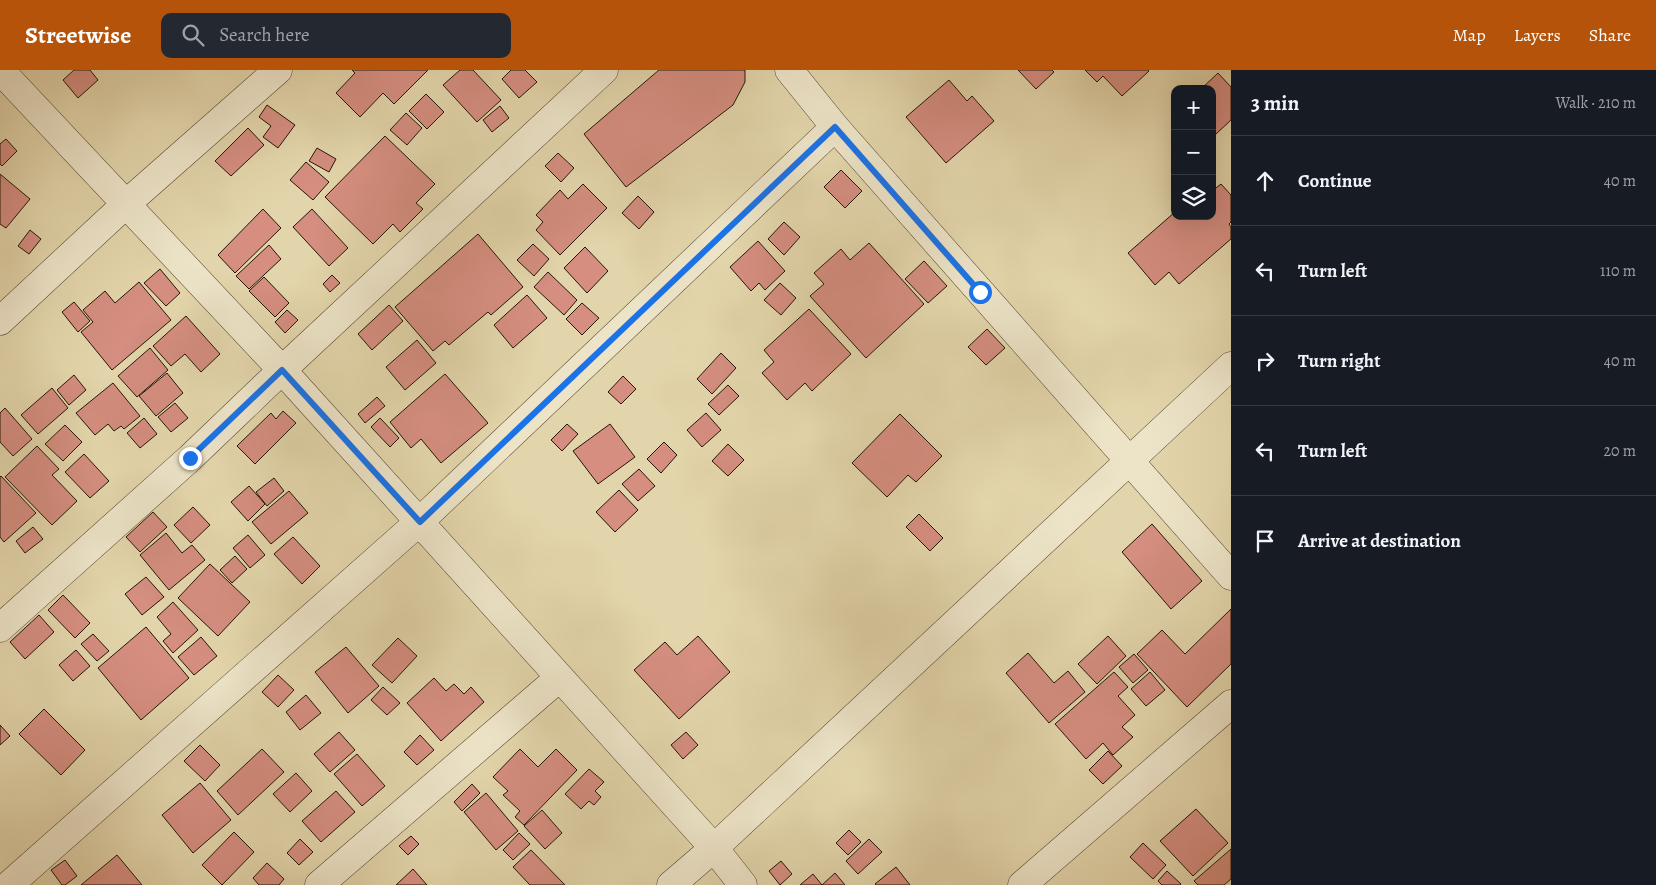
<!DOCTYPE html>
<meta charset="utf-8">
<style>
body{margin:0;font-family:Alegreya,serif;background:#242831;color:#f1f3f6}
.controls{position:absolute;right:15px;top:15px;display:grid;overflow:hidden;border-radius:10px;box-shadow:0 5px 20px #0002}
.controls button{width:45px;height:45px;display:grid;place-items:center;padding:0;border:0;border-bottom:1px solid #363941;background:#171b24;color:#f1f3f6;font:25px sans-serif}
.stop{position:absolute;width:15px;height:15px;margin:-11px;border:4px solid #1a73e8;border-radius:50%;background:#fff}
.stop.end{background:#1a73e8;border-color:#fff;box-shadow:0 1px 5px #0008}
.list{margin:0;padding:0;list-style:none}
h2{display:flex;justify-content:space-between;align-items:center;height:65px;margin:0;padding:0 20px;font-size:21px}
h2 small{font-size:16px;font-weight:400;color:#9ea1a6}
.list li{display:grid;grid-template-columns:32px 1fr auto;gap:15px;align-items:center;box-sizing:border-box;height:90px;padding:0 20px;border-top:1px solid #363941}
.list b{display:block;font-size:19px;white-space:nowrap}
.list em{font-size:16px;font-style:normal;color:#9ea1a6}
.icon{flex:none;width:28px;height:28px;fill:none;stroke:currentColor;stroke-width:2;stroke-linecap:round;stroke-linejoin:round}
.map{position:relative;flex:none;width:1231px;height:815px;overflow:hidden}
header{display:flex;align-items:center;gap:30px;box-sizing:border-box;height:70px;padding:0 25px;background:#b45309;color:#fff}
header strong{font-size:24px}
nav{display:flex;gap:28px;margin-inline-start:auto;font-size:18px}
.search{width:350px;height:45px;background:#242831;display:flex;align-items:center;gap:12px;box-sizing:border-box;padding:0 18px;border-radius:10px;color:#9ea1a6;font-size:19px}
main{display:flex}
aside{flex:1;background:#171b24}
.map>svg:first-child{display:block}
.building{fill:#d58e80;stroke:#231606}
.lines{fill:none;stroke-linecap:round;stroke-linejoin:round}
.street-casing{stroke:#53462f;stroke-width:29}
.street{stroke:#ede4c8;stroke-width:28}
.route{stroke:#1a73e8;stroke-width:6}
</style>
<header>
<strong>Streetwise</strong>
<div class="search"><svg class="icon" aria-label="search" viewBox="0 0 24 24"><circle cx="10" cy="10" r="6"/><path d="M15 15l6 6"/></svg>Search here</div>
<nav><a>Map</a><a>Layers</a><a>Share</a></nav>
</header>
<main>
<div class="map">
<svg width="1231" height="815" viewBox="0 0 1231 815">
<rect width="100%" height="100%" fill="#e3d5ab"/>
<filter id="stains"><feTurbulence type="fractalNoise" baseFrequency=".004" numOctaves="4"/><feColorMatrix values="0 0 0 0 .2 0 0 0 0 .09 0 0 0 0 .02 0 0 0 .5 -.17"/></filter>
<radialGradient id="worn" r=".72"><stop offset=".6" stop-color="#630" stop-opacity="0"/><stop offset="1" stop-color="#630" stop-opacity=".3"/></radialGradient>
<path class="building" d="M74,0H90L98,10L78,28L63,10Z
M352,0H428L394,34L383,23L360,47L336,23L355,3Z
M460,0H473L501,30L477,52L443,15Z
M511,0H525L537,12L519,28L502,9Z
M659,0H745V12L733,35L626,117L584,64Z
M1018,0H1052L1054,2L1036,19Z
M1085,0H1148L1149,1L1122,26L1103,6L1097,12Z
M1218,3L1231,17V50L1216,64L1212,60V19H1201Z
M949,10L967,31L972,26L994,51L946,93L906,47Z
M426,24L444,42L427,59L409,41Z
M267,35L295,55L278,78L263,67L271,56L259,47Z
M500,36L509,48L492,62L483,50Z
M406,43L422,58L407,75L390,60Z
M248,58L264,75L231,106L215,91Z
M385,66L435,114L416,133L423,139L400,162L393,154L373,174L325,127Z
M6,69L17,81L2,96L0,94V74Z
M317,78L336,89L329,102L309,91Z
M558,83L574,98L561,112L545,96Z
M306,92L329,112L313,130L290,110Z
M841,100L862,121L845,138L824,117Z
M0,104L30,129L6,158L0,154Z
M583,114L607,138L560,185L536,160L543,152L536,145L560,120L568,129Z
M1221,114L1231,125V152L1229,154L1231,157V169L1179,214L1169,202L1155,215L1128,183L1175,142V146H1212V121Z
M638,126L654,142L639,159L622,143Z
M263,139L281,158L235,203L218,185Z
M312,139L348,178L329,196L293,157Z
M784,152L800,167L784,185L768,169Z
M30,160L41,169L29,184L18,176Z
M478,164L523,217L491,245L488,242L449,275L445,271L433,281L395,237Z
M758,171L785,201L765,220L759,213L751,221L730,197Z
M869,173L924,234L866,288L810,226L824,214L814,203L841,179L850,190Z
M533,174L549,189L534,206L517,190Z
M269,175L281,189L249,219L236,206Z
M585,177L608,201L587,223L564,198Z
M924,191L947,216L928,233L905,209Z
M160,199L180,223L166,236L144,213Z
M548,202L577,230L564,245L534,217Z
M332,205L340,213L330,222L323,214Z
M264,207L289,233L275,247L249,221Z
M139,212L171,250L112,300L81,262L93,252L83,240L105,221L115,233Z
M780,213L796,228L781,245L764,230Z
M527,225L547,248L513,278L494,255Z
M74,232L90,251L78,262L62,242Z
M582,233L599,248L582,265L566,249Z
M389,235L403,251L372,280L358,264Z
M809,239L851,284L812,321L805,313L787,330L762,303L774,292L764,280Z
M287,240L298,250L285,263L275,252Z
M186,246L220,284L201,302L185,284L171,296L153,276Z
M987,259L1005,278L986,295L968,277Z
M417,270L436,293L405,320L386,297Z
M150,278L168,300L137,327L118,306Z
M721,283L736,298L712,324L697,309Z
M167,303L183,323L156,346L139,326Z
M445,304L488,353L441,393L421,369L411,378L390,352Z
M74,305L86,320L69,335L57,320Z
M623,306L636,319L621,334L608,322Z
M113,313L140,346L124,359L121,356L114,361L108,354L95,365L76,343Z
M728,315L739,326L719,345L708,334Z
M52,318L68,338L38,364L21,345Z
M377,327L385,336L365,353L358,344Z
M175,333L188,348L171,362L158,347Z
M5,338L32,369L13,386L0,372V343Z
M283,341L296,353L255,394L237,376L271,343L276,349Z
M706,343L721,360L702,377L687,360Z
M900,344L942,386L916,412L908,405L887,427L852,393Z
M144,348L157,364L140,378L127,363Z
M380,348L399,368L390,377L371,357Z
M567,354L578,364L562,381L551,370Z
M610,354L635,387L598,414L573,381Z
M65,355L82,372L63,391L45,374Z
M664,372L677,385L661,403L647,389Z
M728,374L744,390L728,406L712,391Z
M37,376L59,399L52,405L77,431L52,455L5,407Z
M84,384L109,411L90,428L65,402Z
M639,399L655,416L638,431L622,414Z
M1,406L36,443L4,472L0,467V407Z
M274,408L284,421L267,436L256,422Z
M249,416L265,434L248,451L231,432Z
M619,420L638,440L615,462L596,442Z
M289,421L308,443L271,474L252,452Z
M193,437L210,455L191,473L174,455Z
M153,442L167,457L140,482L126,467Z
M919,444L943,468L930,481L906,457Z
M1152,454L1202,511L1171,539L1122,482Z
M33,457L43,469L25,483L16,471Z
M166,463L182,483L192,475L205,490L169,520L140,485Z
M248,465L265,485L250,498L233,478Z
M293,467L320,496L302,514L274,484Z
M235,486L247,499L232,513L220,500Z
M210,494L250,532L218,566L178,528Z
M146,507L164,527L142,545L125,524Z
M63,525L90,553L75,568L48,540Z
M173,532L198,560L173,583L163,571L171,564L157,547Z
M1231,539V594L1187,637L1137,584L1162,560L1185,584Z
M39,545L54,562L25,589L10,572Z
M146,557L189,608L141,650L98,598Z
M93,564L109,581L97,591L81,574Z
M698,566L730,602L679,649L634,600L665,572L677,585Z
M1108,566L1126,586L1097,614L1078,594Z
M201,567L217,586L194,605L178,587Z
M398,568L417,586L392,613L372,595Z
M346,577L379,616L348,643L315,602Z
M76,580L90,596L73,611L59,595Z
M1028,583L1054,613L1068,601L1085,622L1049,653L1006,603Z
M1134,584L1148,600L1133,613L1119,597Z
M1114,602L1128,617L1118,626L1135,645L1122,657L1133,667L1113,685L1103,673L1086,689L1055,654Z
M1150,602L1165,620L1146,636L1131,619Z
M278,605L294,620L278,637L262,622Z
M434,608L446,621L454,614L464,624L471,617L484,632L441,671L407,633Z
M383,617L400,633L387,645L371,630Z
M306,625L321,643L300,660L286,642Z
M44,639L85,680L61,705L19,664Z
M0,655L10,666L0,675Z
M339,662L355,680L330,702L314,684Z
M686,662L698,675L683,689L671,675Z
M420,665L434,680L417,695L404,682Z
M200,675L220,695L205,711L184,691Z
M262,679L284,702L238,745L217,721Z
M520,679L538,697L556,679L577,700L524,755L515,747L520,741L503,725L508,721L493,707Z
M1108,681L1122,696L1103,714L1089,700Z
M357,684L385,716L362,736L334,704Z
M589,699L604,712L595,721L601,727L594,735L589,731L581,739L565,724Z
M296,703L312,721L290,742L273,724Z
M200,713L231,750L193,783L162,745Z
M472,714L480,723L462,741L454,732Z
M336,721L355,742L321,772L302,751Z
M486,723L518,761L496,780L464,742Z
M1196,739L1228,773L1193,806L1160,771Z
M542,740L562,763L545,779L524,756Z
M849,760L861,772L848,785L836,773Z
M234,762L254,782L222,815L202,795Z
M519,763L530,774L513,790L503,780Z
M411,766L419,774L408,785L399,776Z
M300,769L313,782L299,795L287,783Z
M869,769L882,782L858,804L846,791Z
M1143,773L1166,795L1153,809L1130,787Z
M1231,779V809L1224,815H1198L1194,811Z
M531,780L565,815H530L513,797Z
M117,785L142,815H81Z
M65,790L77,806L65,815H62L51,800Z
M781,791L792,804L780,815L769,801Z
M267,793L284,809L279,815H259L253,808Z
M896,797L910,815H876L875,814Z
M413,799L427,815H396Z
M1167,801L1181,814L1180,815H1162L1158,811Z
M835,803L845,815H800L813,804L822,815Z"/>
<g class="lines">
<defs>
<path id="street" d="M0,0L282,300L714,778L743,815
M789,0L835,57L1231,506
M0,251L126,134L278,0
M0,558L190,388L282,300L604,0
M9,815L419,452L835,57
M319,815L559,608
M671,815L714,778L1231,296
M1022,815L1231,634"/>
</defs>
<use href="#street" class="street-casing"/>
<use href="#street" class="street"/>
</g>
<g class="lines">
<path class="route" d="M190,388L282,300L420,452L835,57L980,222"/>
</g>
<rect width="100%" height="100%" filter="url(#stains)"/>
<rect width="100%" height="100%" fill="url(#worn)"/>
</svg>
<div class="controls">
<button>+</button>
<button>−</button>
<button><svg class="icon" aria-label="layers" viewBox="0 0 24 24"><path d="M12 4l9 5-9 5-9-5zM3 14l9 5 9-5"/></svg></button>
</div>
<div class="stop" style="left:980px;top:222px"></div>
<div class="stop end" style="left:190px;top:388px"></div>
</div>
<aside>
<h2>3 min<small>Walk · 210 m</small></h2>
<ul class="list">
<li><svg class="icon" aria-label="ahead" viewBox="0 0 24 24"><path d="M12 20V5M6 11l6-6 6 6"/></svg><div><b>Continue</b></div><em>40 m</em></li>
<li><svg class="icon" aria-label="left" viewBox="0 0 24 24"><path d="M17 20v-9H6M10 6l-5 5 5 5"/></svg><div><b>Turn left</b></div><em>110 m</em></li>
<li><svg class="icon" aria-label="right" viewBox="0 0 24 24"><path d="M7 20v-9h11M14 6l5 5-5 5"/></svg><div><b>Turn right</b></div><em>40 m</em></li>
<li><svg class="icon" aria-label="left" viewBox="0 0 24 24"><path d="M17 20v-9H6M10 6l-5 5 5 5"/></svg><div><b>Turn left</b></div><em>20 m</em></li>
<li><svg class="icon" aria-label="arrive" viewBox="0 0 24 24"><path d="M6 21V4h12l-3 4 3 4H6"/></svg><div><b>Arrive at destination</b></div></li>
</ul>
</aside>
</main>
